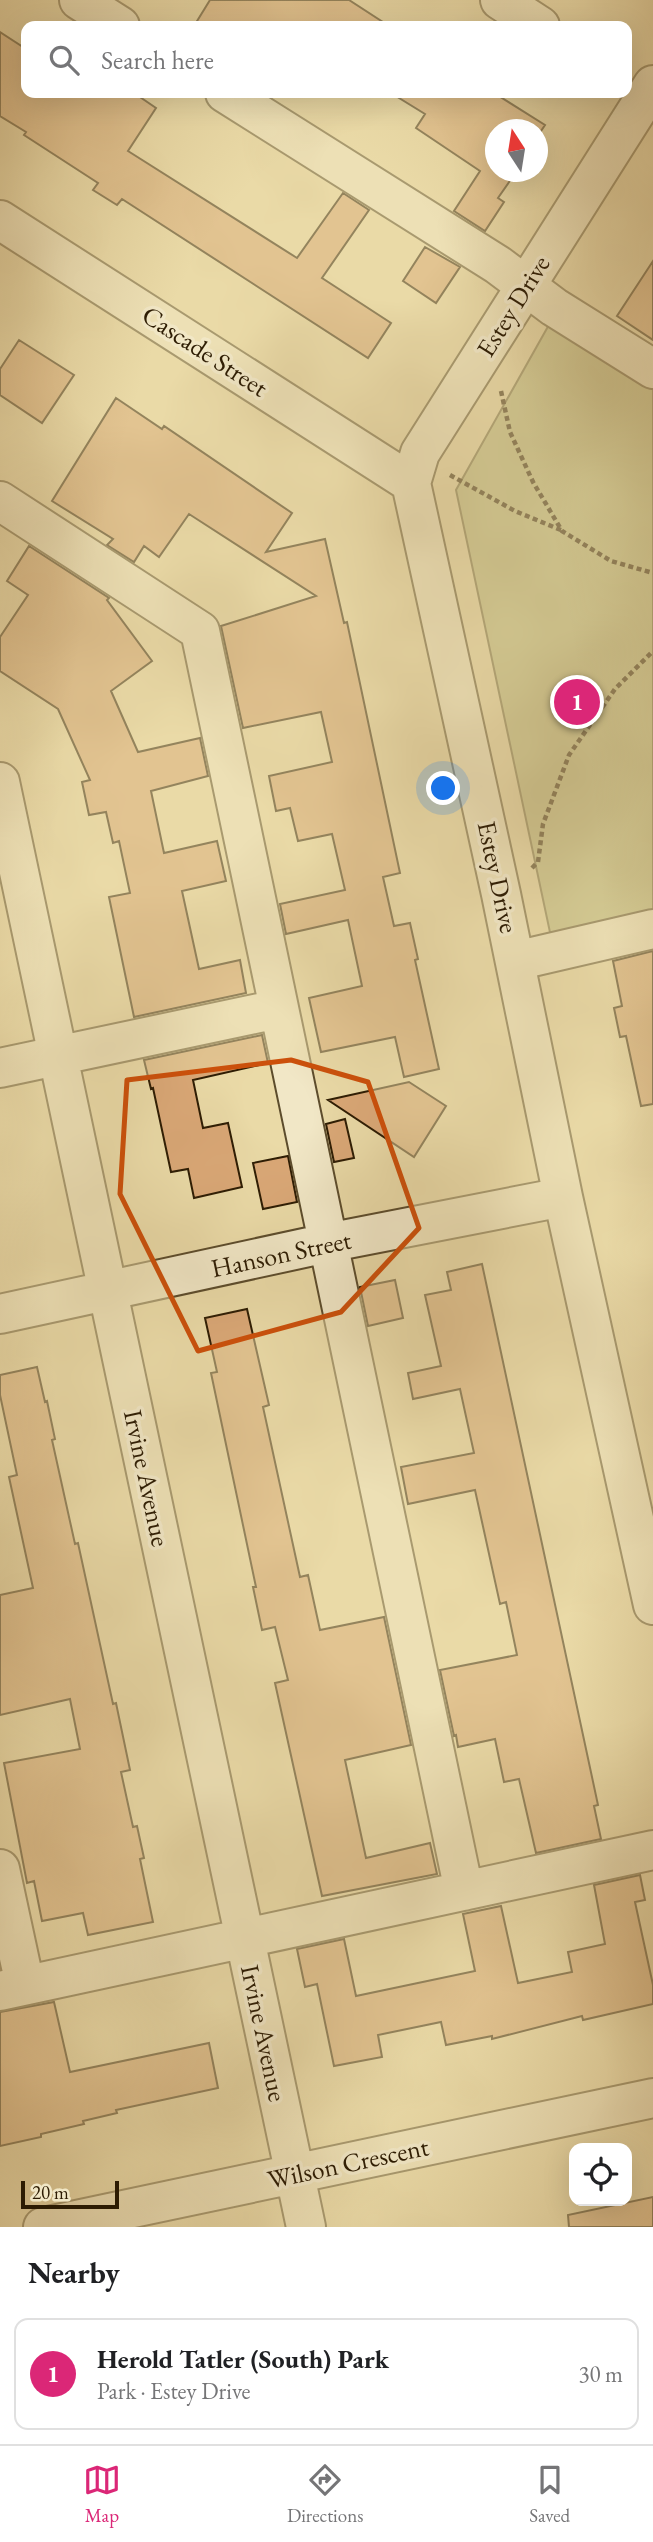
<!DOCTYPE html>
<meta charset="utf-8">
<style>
body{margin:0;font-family:"EB Garamond",serif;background:#f6f6f6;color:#202124}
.controls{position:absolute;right:21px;bottom:21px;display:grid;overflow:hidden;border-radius:14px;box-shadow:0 7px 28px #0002}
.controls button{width:63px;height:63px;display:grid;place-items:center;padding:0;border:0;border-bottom:2px solid #e0e0e0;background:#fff;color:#202124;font:35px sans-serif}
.compass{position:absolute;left:485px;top:119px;width:63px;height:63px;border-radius:50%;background:#fff;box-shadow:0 7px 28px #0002;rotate:348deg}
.scale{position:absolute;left:21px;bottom:18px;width:98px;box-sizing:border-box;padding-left:7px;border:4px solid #2d1c03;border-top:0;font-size:19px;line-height:24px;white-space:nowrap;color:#2d1c03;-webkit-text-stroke:5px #f1e7c6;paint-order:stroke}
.you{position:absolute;left:444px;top:789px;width:24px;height:24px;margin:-18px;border:5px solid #fff;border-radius:50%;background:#1a73e8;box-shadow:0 0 0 10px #1a73e833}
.badge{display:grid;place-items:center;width:46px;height:46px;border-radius:50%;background:#db2777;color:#fff;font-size:23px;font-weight:700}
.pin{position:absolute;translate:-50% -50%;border:4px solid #fff;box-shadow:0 2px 7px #0006}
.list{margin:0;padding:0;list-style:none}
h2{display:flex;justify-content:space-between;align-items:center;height:91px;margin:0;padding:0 28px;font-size:30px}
h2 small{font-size:23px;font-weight:400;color:#757577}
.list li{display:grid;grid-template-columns:46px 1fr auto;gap:21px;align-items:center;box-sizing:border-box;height:112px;margin:0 14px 14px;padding:0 14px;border:2px solid #e0e0e0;border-radius:14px}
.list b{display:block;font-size:26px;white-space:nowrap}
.list p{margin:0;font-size:23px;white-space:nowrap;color:#757577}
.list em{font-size:23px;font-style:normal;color:#757577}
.icon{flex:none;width:38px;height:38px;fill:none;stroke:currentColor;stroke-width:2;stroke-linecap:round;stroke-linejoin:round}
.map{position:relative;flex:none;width:653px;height:2227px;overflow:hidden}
.search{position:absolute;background:#fff;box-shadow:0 7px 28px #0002;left:21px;right:21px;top:21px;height:77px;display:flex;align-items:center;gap:18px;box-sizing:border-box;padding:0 24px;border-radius:14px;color:#757577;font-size:26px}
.sheet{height:217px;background:#fff}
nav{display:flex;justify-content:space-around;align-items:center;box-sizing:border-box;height:98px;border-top:2px solid #e0e0e0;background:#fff;font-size:19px;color:#757577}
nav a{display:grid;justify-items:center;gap:4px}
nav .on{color:#db2777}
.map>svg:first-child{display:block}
.green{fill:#bebd82;stroke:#766c42;stroke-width:2}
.building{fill:#daa877;stroke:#2d1c03;stroke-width:2}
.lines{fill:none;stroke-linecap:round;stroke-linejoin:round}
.minor-casing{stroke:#5c4c2c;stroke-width:42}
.path{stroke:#2d1c03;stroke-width:4.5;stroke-dasharray:5 3.5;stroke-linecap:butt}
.minor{stroke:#f1e7c6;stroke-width:38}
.marked{fill:none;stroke:#cc500b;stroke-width:5;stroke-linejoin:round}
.labels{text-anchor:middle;stroke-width:7;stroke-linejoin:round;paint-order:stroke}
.street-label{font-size:26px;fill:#2d1c03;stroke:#f1e7c6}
</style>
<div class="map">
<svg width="653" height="2227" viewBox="0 0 653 2227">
<rect width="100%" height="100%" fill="#eadaa7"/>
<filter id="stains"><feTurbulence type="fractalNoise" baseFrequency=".00286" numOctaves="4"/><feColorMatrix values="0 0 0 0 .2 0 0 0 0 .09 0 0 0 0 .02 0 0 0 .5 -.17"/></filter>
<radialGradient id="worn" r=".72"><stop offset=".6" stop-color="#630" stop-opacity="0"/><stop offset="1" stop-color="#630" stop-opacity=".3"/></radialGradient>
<path class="green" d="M550,323L653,388V915L551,937L456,490Z"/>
<path class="building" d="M210,0H349L389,26H194Z
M0,32L26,49V93H134L156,108L128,151L297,258L343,193L369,210L322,278L391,323L368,358L122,199L117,205L93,190L98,183L24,135L26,132L0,116Z
M391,93H494L545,125L537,137V130H495V172H516L498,198L504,202L485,231L454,211L480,171L416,128L425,114Z
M425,247L460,267L436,303L403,281Z
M653,261V340L617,316Z
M19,340L74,375L42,423L0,395V369Z
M116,398L162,429L164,426L292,513L266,552L325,539L344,623L347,622L400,873L383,877L394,926L410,923L418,959L415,960L439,1069L404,1077L395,1037L321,1052L309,998L362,986L348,920L286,934L280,904L345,890L332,834L298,841L290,808L276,811L269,776L332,762L321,712L243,728L221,626L316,596L189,514L159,557L144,546L134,562L107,545L113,539L52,501Z
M29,546L109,598L107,600L152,661L111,691L138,752L200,738L208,776L151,791L164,853L217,841L226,881L182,891L199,969L240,960L246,993L134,1017L109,897L130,893L119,841L113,843L106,812L89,815L82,782L90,780L58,709L0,671V637L28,595L7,581Z
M653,951V1104L641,1106L626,1036L620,1037L614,1008L622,1006L613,961Z
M262,1035L268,1063L193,1080L203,1128L228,1123L242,1187L194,1198L188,1169L171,1172L153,1088L151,1089L144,1060Z
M409,1082L446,1106L414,1157L328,1100Z
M345,1119L354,1158L334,1162L326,1124Z
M288,1156L297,1202L263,1209L253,1163Z
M482,1264L598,1805L594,1806L601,1839L536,1853L519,1779L504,1782L495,1739L458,1747L456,1735L454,1736L440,1670L517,1655L506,1602L500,1604L475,1490L408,1504L401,1467L474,1453L460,1389L413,1399L408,1373L441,1366L425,1295L451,1290L447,1272Z
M395,1280L403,1318L368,1326L360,1287Z
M247,1309L269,1405L263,1407L300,1577L308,1575L320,1630L384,1617L411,1745L345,1760L366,1858L430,1843L437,1874L322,1896L275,1683L288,1680L275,1627L262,1630L253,1587H256L211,1373L217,1372L205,1318Z
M37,1367L45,1402L47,1401L55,1439L52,1440L75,1544L78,1543L113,1704L116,1703L130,1770L121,1772L133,1827L137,1826L144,1858L140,1859L153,1922L88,1935L83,1913L42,1921L34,1881L27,1883L4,1763L80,1749L70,1699L0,1715V1595L33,1588L9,1477L17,1475L0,1395V1375Z
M640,1875L645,1900L635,1902L653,1985V2004L583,2020L582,2016L492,2039V2036L446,2045L441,2022L378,2035L382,2057L334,2066L317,1984L305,1987L297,1949L344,1939L356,1996L475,1971L463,1914L501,1906L518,1983L572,1972L568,1952L605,1944L594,1885Z
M54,2002L70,2072L209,2043L218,2088L116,2110L117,2113L83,2121L84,2124L41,2134V2137L0,2146V2012Z
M653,2197V2227H569L568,2215Z"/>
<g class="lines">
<defs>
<path id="minor" d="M79,0L120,26
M500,0L540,26
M653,85L420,453L411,483L501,894L563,1197L653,1605
M225,93L498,265L554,307L653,369
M0,220L411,483
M0,501L200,631L464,1891
M0,782L306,2227
M515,961L653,929
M0,1068L278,1009
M0,1314L327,1243L563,1197
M0,1869L25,1985
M0,1991L653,1850
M43,2227L653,2098"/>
</defs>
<use href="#minor" class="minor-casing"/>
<path class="path" d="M501,391L510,432L533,482L562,531L611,561L653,573
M450,475L515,511L561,530
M532,868L538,862L543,824L569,755L615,689L653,651"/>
<use href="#minor" class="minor"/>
</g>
<path d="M0 0H653V2227H0ZM291,1060L368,1082L419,1228L341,1312L198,1351L120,1194L127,1080Z" fill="#eadaa7" fill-opacity=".55" fill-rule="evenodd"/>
<path class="marked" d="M291,1060L368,1082L419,1228L341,1312L198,1351L120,1194L127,1080Z"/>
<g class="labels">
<g class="street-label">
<text transform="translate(513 306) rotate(-58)" y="9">Estey Drive</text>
<text transform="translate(205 351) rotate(33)" y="9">Cascade Street</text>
<text transform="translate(498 877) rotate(78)" y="9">Estey Drive</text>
<text transform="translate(281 1254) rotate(-12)" y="9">Hanson Street</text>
<text transform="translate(147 1478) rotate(78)" y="9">Irvine Avenue</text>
<text transform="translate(264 2033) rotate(78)" y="9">Irvine Avenue</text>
<text transform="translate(348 2163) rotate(-12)" y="9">Wilson Crescent</text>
</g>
</g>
<rect width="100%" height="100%" filter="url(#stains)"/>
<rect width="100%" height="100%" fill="url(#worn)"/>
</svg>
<div class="controls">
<button><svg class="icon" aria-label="locate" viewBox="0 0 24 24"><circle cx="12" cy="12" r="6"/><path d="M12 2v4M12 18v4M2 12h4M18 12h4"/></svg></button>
</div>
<svg class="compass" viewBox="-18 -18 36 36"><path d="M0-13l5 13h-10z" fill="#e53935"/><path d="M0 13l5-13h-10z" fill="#757577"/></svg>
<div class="scale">20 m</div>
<div class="you"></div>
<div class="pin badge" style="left:577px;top:702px">1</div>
<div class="search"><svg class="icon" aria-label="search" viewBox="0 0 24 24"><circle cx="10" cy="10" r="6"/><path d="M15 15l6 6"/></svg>Search here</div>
</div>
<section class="sheet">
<h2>Nearby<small></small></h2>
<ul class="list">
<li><span class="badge">1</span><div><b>Herold Tatler (South) Park</b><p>Park · Estey Drive</p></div><em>30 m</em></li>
</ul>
</section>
<nav>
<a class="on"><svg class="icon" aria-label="map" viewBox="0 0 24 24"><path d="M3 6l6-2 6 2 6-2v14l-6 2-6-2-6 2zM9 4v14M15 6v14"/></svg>Map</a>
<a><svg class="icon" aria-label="directions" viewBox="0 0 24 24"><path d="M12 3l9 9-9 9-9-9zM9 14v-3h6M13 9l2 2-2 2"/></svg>Directions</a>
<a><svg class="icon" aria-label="saved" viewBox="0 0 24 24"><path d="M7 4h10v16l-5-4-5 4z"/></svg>Saved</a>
</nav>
